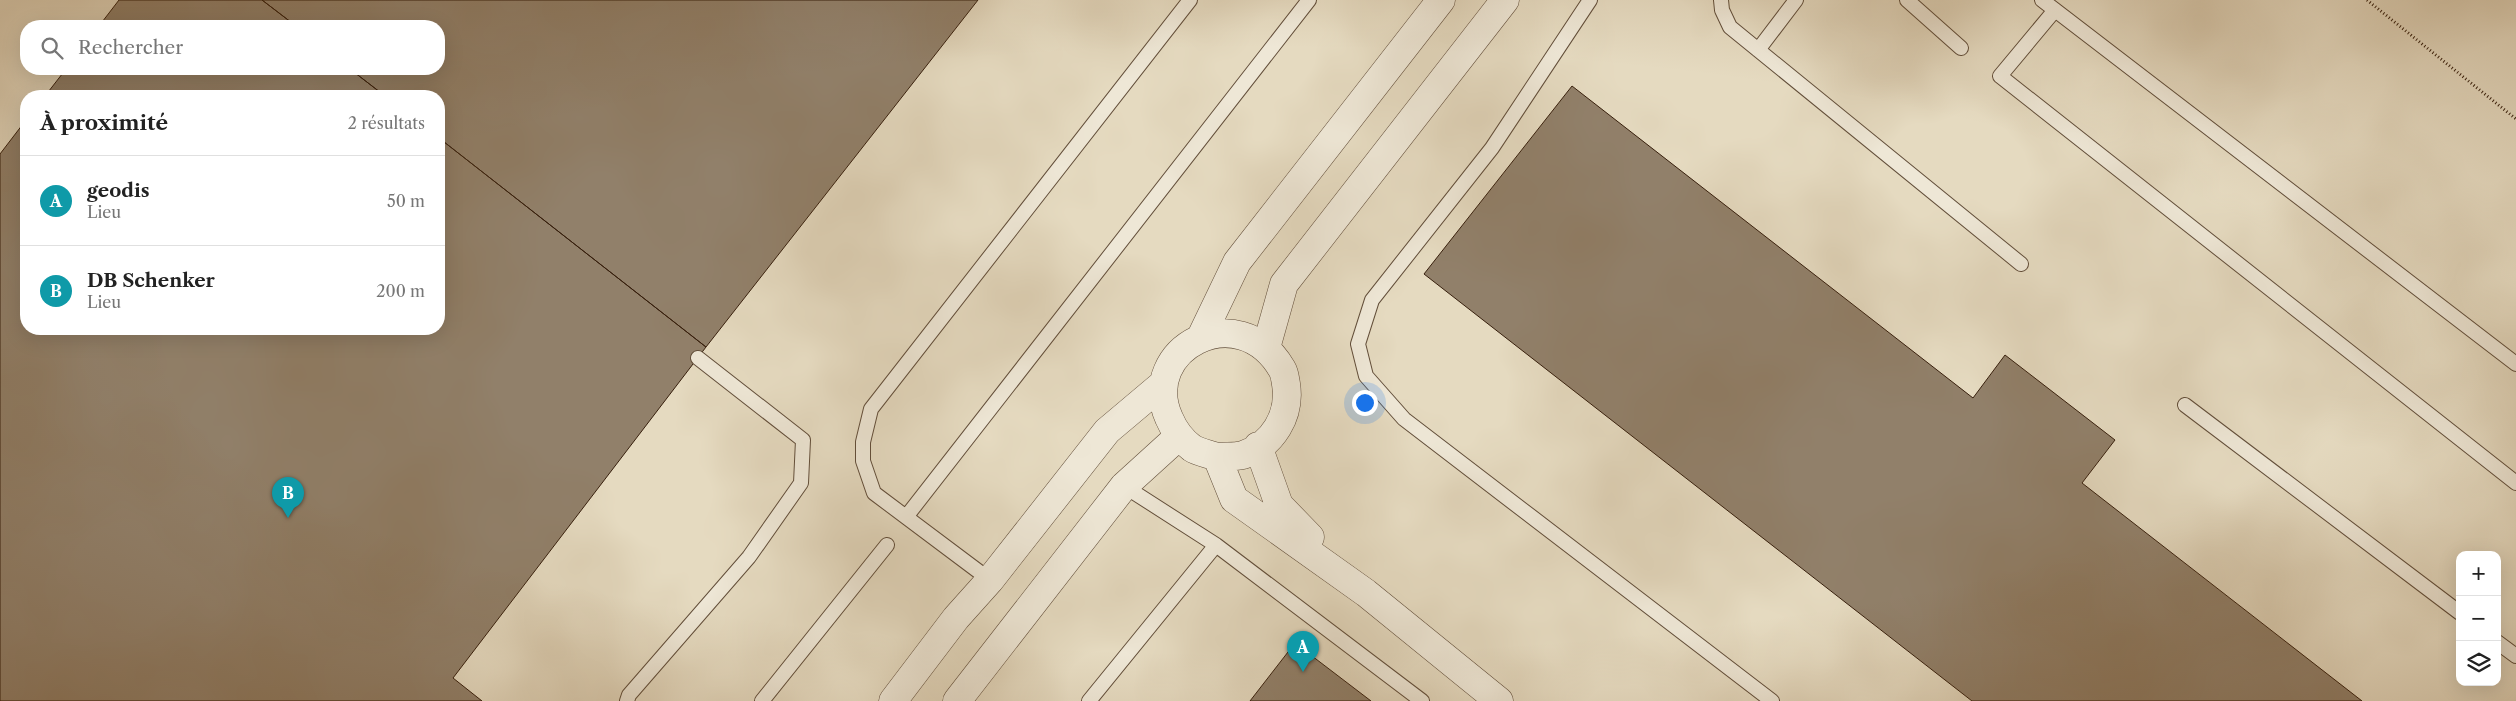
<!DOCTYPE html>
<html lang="fr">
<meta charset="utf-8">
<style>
body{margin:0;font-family:"Libre Caslon Text",serif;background:#f2f2f2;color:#222}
.controls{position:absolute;right:15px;bottom:15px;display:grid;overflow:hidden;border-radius:10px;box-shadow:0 5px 20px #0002}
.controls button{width:45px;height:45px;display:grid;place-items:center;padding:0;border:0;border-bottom:1px solid #e0e0e0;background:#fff;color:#222;font:25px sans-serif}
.you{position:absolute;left:1364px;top:402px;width:18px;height:18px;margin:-12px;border:4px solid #fff;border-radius:50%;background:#1a73e8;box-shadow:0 0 0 8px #1a73e833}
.badge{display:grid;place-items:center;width:32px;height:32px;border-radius:50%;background:#0f766e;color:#fff;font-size:16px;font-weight:700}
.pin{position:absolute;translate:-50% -41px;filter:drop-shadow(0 1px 2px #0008)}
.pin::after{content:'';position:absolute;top:26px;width:18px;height:15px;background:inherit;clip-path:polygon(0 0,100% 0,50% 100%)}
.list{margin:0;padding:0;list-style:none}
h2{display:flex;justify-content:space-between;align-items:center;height:65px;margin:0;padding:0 20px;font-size:21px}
h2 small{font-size:16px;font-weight:400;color:#767676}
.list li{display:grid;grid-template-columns:32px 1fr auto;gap:15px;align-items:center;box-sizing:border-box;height:90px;padding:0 20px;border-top:1px solid #e0e0e0}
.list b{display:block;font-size:19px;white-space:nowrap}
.list p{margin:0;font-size:16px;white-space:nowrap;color:#767676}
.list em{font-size:16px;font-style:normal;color:#767676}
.icon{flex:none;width:28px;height:28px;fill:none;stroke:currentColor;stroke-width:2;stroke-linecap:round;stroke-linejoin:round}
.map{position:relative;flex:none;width:2516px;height:701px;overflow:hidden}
.search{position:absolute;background:#fff;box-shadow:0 5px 20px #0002;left:20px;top:20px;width:425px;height:55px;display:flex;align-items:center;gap:12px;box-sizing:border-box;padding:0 18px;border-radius:20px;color:#767676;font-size:19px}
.panel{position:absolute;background:#fff;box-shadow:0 5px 20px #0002;left:20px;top:90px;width:425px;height:245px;border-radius:20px}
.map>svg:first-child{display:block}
.building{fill:#91806a;stroke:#371f0d}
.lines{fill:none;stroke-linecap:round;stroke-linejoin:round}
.lane-casing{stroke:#624e3a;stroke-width:16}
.street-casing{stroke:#624e3a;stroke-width:29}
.path{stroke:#371f0d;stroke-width:3;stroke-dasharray:1 2.5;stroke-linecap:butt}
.lane{stroke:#eee7d6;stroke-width:14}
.street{stroke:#eee7d6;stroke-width:28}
</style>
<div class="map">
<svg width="2516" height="701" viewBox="0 0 2516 701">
<rect width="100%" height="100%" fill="#e5dac0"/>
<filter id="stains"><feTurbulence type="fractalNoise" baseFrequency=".004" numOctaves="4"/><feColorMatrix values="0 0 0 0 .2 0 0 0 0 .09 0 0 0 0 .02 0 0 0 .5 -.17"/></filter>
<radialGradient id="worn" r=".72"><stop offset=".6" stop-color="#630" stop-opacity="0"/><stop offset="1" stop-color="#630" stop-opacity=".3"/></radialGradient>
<path class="building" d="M119,0H262L296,26H99Z
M262,0H978L706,347L439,138V96H385L350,69H439V26H296Z
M66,69H350L385,96H45Z
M1572,86L1973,398L2005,355L2115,440L2082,483L2362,701H1972L1424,274Z
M26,120V329H439V138L706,347L453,678L482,701H0V154Z
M1295,643L1371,701H1250Z"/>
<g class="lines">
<defs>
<path id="lane" d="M1590,0L1492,148L1372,300L1358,344L1366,376L1404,419L1772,701
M1721,0L1722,10L1730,27L2021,264
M1907,0L1961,48
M2042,0L2516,364
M2055,10L2000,76L2516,483
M1758,50L1796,0
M2185,405L2460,613
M1124,486L1216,545
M906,517L1309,0
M990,580L874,493L863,461V442L871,409L1190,0
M2497,642L2516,656
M627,701L629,695L749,557L801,483L803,440L698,358
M762,701L887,545
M1089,701L1216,545L1422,701"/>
<path id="street" d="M1200,339L1237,262L1441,0
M1266,348L1284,284L1505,0
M1258,446L1279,505L1310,537
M1217,457C1225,456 1235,457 1243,455C1273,445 1291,415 1286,384C1285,379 1285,374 1282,369C1239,295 1138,349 1169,418C1174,430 1181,440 1192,448C1198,452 1209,454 1217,457L1234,499L1366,593L1499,701
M893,701L956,618L990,580L1107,431L1164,383
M957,701L1124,486L1179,436"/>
</defs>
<use href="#lane" class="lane-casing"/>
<use href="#street" class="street-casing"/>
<path class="path" d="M2367,0L2516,119"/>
<use href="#lane" class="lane"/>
<use href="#street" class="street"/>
</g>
<rect width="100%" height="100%" filter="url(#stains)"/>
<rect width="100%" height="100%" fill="url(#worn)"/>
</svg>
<div class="controls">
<button>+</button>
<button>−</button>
<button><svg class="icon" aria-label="layers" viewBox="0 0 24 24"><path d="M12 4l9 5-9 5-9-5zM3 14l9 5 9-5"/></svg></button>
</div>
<div class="you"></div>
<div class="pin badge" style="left:1303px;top:672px;background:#0f9aa8">A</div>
<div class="pin badge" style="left:288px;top:518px;background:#0f9aa8">B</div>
<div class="search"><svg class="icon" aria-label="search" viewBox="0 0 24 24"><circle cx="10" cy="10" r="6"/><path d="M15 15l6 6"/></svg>Rechercher</div>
<section class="panel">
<h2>À proximité<small>2 résultats</small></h2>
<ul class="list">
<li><span class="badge" style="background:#0f9aa8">A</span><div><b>geodis</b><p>Lieu</p></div><em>50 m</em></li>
<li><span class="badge" style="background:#0f9aa8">B</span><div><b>DB Schenker</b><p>Lieu</p></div><em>200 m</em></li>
</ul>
</section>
</div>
